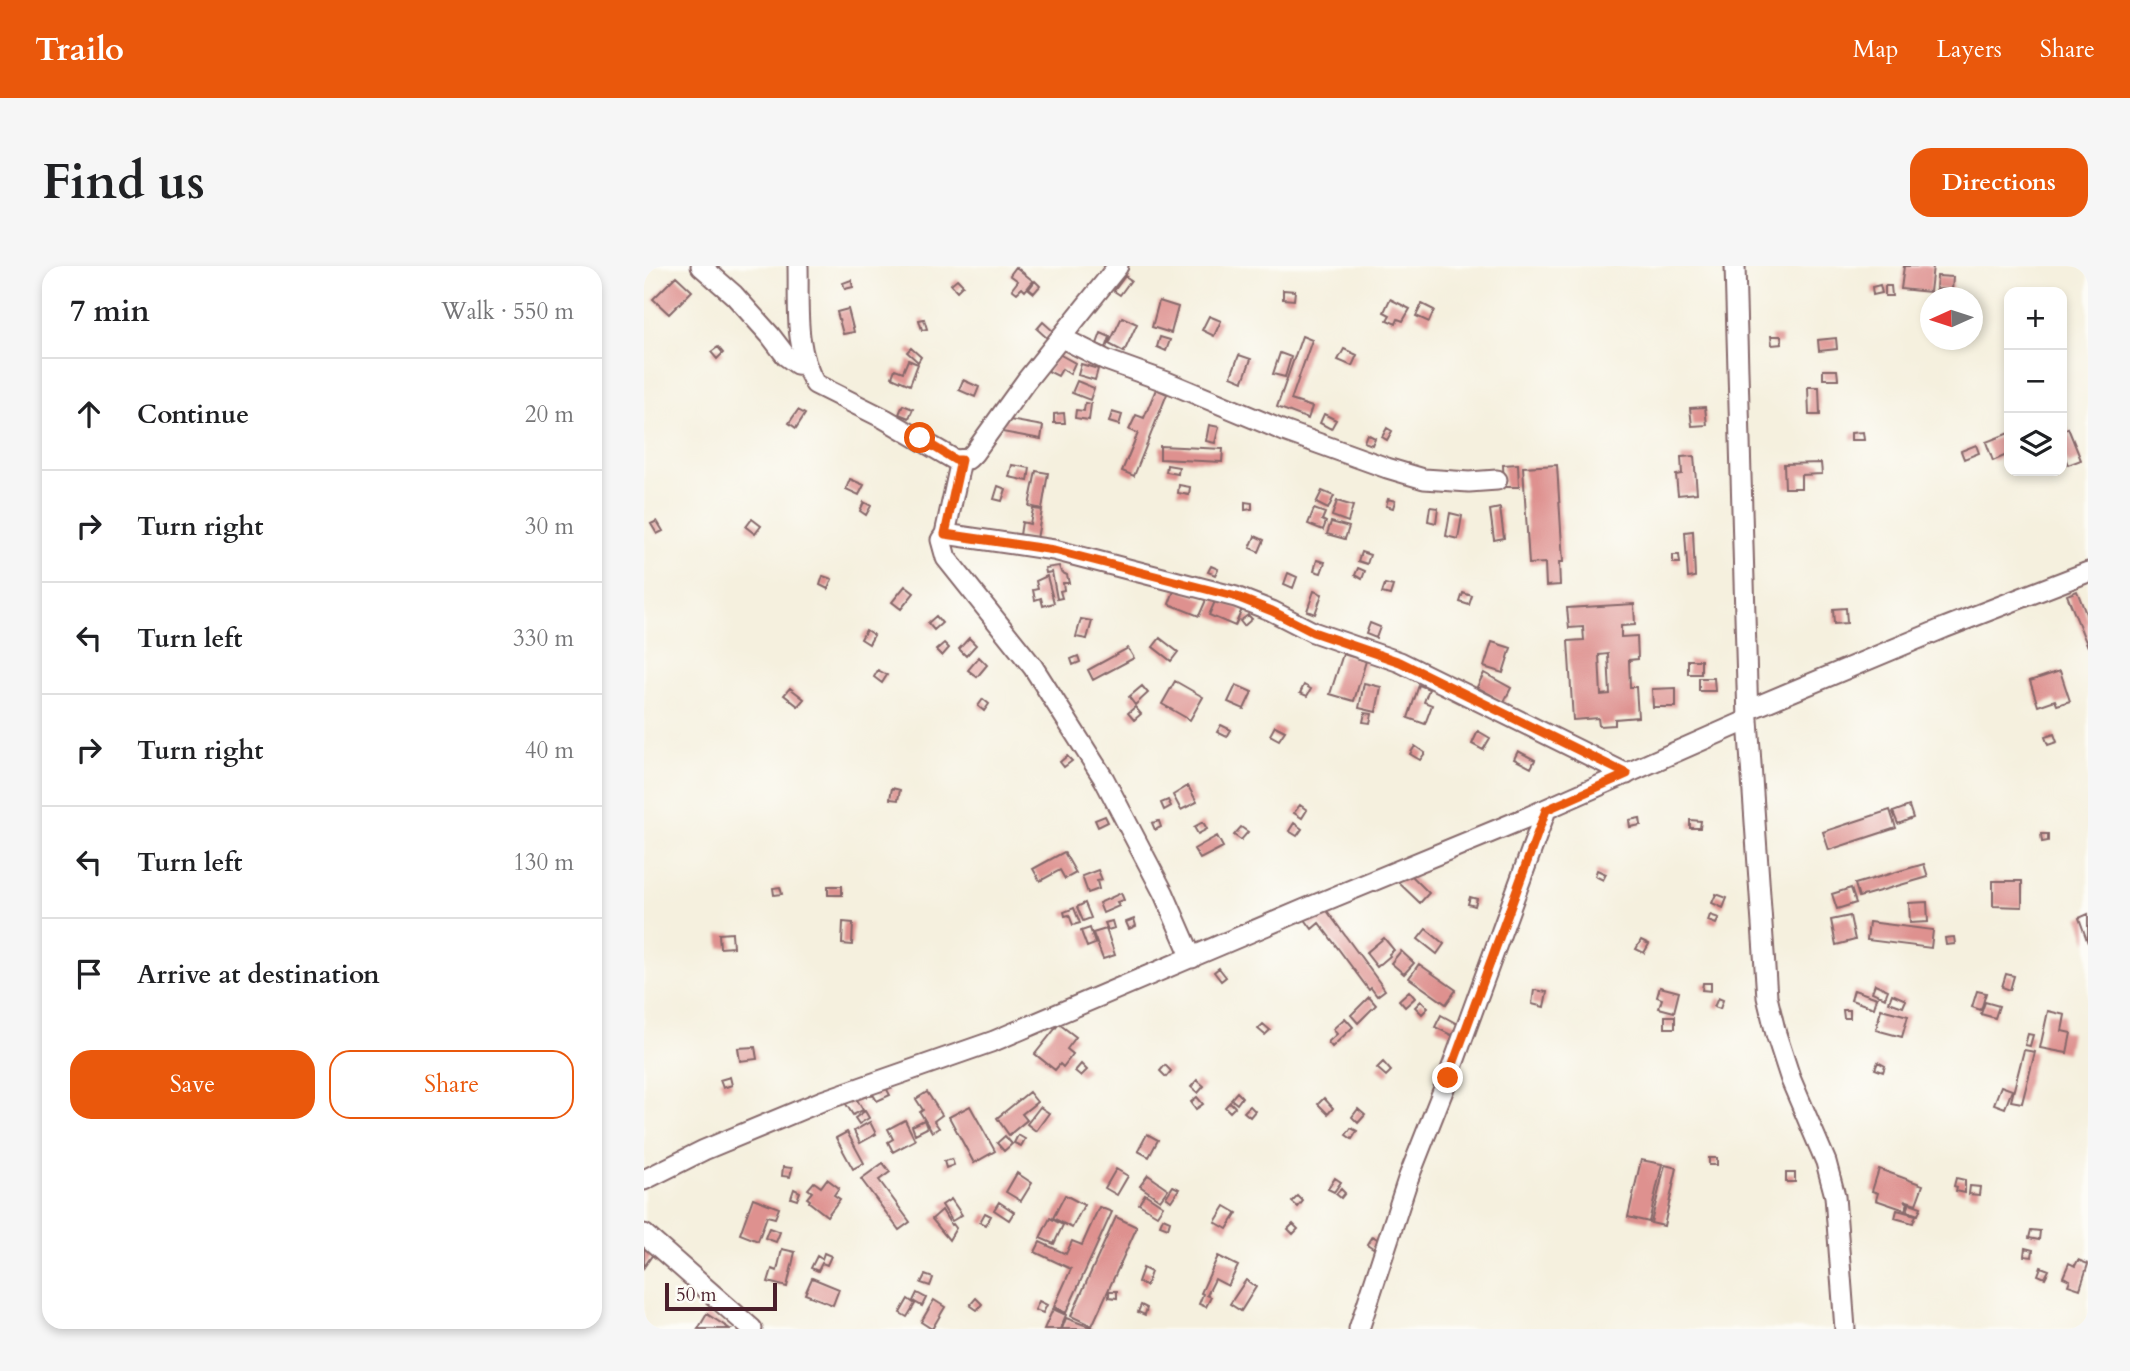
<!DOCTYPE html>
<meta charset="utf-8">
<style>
body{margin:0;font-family:Cardo,serif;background:#f6f6f6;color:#202124}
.controls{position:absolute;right:21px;top:21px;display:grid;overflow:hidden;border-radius:14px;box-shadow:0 4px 10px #0003}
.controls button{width:63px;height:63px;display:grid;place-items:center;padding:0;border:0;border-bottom:2px solid #e0e0e0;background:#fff;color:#202124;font:35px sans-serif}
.compass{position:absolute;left:1276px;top:21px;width:63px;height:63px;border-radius:50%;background:#fff;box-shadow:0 4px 10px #0003;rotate:267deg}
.scale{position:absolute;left:21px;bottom:18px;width:112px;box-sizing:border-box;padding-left:7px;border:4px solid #4a1f2b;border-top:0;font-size:19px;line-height:24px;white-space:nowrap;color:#4a1f2b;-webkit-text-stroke:5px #fdfcf7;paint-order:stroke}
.stop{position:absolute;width:21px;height:21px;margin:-16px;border:5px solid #ea580c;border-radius:50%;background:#fff}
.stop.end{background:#ea580c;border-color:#fff;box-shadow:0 2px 7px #0008}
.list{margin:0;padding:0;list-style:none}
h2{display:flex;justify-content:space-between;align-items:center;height:91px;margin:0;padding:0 28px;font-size:30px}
h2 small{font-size:23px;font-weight:400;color:#757577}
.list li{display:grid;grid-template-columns:46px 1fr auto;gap:21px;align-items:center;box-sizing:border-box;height:112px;padding:0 28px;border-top:2px solid #e0e0e0}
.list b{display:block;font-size:26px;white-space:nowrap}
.list em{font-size:23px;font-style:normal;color:#757577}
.actions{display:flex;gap:14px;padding:21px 28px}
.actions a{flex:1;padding:16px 0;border:2px solid #ea580c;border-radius:21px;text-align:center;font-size:24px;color:#ea580c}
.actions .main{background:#ea580c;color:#fff}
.icon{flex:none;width:38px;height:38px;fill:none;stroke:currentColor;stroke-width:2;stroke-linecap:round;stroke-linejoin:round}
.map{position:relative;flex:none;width:1444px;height:1063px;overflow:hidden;border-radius:21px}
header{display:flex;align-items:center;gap:42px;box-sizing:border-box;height:98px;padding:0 35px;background:#ea580c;color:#fff}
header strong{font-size:33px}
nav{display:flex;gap:38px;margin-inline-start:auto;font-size:24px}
.intro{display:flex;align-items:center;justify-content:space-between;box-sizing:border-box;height:168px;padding:0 42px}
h1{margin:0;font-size:49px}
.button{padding:18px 32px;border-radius:21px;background:#ea580c;color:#fff;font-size:24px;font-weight:700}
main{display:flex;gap:42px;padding:0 42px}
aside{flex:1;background:#fff;border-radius:21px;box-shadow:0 4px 10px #0003}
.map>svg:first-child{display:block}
.building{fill:#de918f;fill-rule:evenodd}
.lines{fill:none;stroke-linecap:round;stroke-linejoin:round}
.minor-casing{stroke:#86686a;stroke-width:23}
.minor{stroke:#fff;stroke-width:19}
.route{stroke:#ea580c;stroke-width:9}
</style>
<header>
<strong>Trailo</strong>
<nav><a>Map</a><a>Layers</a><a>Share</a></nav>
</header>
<div class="intro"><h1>Find us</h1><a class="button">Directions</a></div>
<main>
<aside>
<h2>7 min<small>Walk · 550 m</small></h2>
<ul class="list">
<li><svg class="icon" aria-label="ahead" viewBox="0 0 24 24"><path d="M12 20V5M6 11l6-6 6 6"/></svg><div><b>Continue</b></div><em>20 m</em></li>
<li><svg class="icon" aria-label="right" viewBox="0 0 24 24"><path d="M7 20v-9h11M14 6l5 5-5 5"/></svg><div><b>Turn right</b></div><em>30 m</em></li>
<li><svg class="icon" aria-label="left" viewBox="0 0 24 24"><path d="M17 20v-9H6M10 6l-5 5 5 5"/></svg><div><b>Turn left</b></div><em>330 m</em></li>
<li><svg class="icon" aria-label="right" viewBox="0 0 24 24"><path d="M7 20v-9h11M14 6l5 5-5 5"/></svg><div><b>Turn right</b></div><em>40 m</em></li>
<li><svg class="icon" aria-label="left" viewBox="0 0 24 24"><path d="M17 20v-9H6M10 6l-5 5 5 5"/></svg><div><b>Turn left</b></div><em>130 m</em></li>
<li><svg class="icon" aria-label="arrive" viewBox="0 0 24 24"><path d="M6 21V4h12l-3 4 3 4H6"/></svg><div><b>Arrive at destination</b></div></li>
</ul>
<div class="actions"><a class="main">Save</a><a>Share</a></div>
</aside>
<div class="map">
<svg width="1444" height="1063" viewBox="0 0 1444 1063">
<rect width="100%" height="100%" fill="#fdfcf7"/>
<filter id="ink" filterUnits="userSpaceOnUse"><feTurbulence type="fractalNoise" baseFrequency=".0143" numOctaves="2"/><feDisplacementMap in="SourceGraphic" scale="14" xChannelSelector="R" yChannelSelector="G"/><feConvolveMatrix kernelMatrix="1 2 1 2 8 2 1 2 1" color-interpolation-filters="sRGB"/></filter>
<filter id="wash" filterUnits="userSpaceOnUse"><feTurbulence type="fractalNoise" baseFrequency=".00686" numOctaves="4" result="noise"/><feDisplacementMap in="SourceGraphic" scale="28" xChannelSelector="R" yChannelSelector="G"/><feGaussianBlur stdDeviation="1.57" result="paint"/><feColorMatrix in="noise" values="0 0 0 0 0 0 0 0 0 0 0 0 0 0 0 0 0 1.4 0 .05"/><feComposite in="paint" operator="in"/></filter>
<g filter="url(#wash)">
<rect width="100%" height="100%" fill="#f5f0de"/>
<g id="blocks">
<path class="building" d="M1260,0H1289L1286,26L1257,23Z
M372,1L389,15L381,25L378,22L373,27L368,23L374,15L366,9Z
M32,10L48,25L25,48L9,33Z
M481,10L487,14L476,29L470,25Z
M1293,10L1309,11L1308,24L1292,23Z
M313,13L319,19L313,25L307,18Z
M207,14L209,21L201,23L199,17Z
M391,15L396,20L390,27L385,23Z
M1236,19L1238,27L1229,29L1228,21Z
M1241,20H1247L1248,30H1241Z
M639,24L651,25L650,34L639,33Z
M746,33L766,43L759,55L754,53L752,58L743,54L746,49L740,46Z
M515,35L534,41L527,67L508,61Z
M778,38L790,44L785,56L772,50Z
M204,43L210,66L199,68L193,46Z
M565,50L577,55L570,70L558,64Z
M478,51L493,58L480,86L465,78Z
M280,53L283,63L278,64L275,54Z
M399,56L409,65L403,72L393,63Z
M457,67L466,71L462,82L453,78Z
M658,70L668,74L647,134L668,141L664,153L633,141Z
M1127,70H1137L1138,78L1128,79Z
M516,71L526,74L522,85L513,81Z
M1192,72L1193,83L1175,85L1174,74Z
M74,81L79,87L73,93L67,86Z
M267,82L277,91L274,96L263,86Z
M700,83L713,89L708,100L694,94Z
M413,87L431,97L426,108L418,103L414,110L404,105Z
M636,87L647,91L641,111L629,108Z
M595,89L607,93L599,115L587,110Z
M264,94L274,98L266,119L248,111L251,103L259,106Z
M437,98L454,103L451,114L434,109Z
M1179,104H1193L1194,113H1179Z
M319,114L335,121L331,131L315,124Z
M433,115L450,122L446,134L428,127Z
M1164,121H1175L1176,149H1165Z
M512,123L523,128L490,210L478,205L494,167L485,164L492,149L500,152Z
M441,137L447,138L445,154L431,152L432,144L440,145Z
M259,139L269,143L265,152L255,148Z
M1061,141L1063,159L1048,160L1046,142Z
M154,144L161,148L152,162L145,157Z
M468,146L478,149L475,159L465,156Z
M420,147L421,157H410V148Z
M680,148L692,154L687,163L676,157Z
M360,153L399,160L397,173L358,166Z
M565,159L575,161L571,177L562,175Z
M743,162L748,165L743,174L738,171Z
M1424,162L1437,194L1424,199L1420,189L1418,190V165Z
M1219,166L1220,174H1207V167Z
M1365,167V188L1349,195L1342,176Z
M723,168L731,172L728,179L720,176Z
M1332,179L1335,187L1320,193L1317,185Z
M516,180L579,183L578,196L516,193Z
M1050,190L1053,227L1034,229L1032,209L1038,208L1037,191Z
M1177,197L1178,208L1157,209V222H1141L1140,198Z
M874,198L875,221H860L859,199Z
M368,199L386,202L384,215L365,211Z
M523,199L535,201L534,208L522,206Z
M913,199L919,296H915L916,319L902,320L901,297L885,298L879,201Z
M392,205L404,207L398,243L385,240Z
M206,213L220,219L215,229L202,223Z
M535,219L546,221L545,229L534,227Z
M354,220L362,223L358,235L350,233Z
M678,225L690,230L684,243L672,237Z
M744,233L751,235L749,242L742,240Z
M693,235L709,240L704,256L688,250Z
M220,236L227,240L222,249L216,245Z
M601,236L608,237V243L601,244Z
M786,241L794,242L792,257L784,255Z
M856,242L860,272L850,274L846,244Z
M389,243L398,244L393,273L376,269L378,256L386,258Z
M670,243L681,247L678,254L682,256L679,264L664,258Z
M806,247L818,250L814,273L802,270Z
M108,253L117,260L111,268L102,261Z
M13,255L19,265L13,268L7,258Z
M687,256L705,261L701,273L683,268Z
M1049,265L1051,311L1044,312L1041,266Z
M611,270L620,274L615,286L606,282Z
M717,286L726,289L723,298L714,295Z
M1029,289H1035L1036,297H1029Z
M673,294L681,296L677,307L670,305Z
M415,300L417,306L423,309L425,317H419L420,324L416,325L418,332L413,333L408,306L402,307L401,302Z
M567,300L574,303L571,309L564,306Z
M714,302L721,305L718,313L711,309Z
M644,307L653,311L649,322L640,318Z
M179,310L188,313L184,323L176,319Z
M403,310L410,337L399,340L397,332L391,334L389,324L394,323L392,315Z
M741,318L749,320L746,329L738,327Z
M261,320L270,327L257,343L248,336Z
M531,322L562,334L555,350L525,338Z
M670,325L678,328L671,348L663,345Z
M1433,325L1444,353V381L1423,329Z
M819,327L828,330L825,339L816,336Z
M572,333L598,343L591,360L565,349Z
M990,338L991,359L977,360V371L993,370L994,393L985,394L986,421H992L994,451L971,453V459L955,460L954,452L929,454L924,375L940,374L939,361L925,362L923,342ZM964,388L966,428L957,429L955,389Z
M1202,342L1203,357L1190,358L1189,343Z
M604,349L608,353L600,360L596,355Z
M292,350L298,357L290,364L284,357Z
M437,353L448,355L443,373L432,371Z
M726,357L736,361L732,372L722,368Z
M222,364L230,369L225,378L217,373Z
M325,372L332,379L322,390L315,383Z
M516,372L534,386L527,395L509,381Z
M848,376L867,382L859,407L840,401Z
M300,377L305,382L298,390L292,384Z
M484,382L490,392L449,414L444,404Z
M699,388L722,395L710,435L686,428Z
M434,390L436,396L429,399L427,393Z
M335,391L343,399L333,411L324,404Z
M1044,394H1057V408H1044Z
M234,404L243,409L238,417L230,411Z
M1416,405L1426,435L1413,439L1411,434L1394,440L1386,415Z
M840,407L867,422L860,436L833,421Z
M1055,412H1070L1071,425H1055Z
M531,415L559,431L546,454L518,438Z
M720,417L737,421L732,446L715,442Z
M592,419L608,426L600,443L584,436Z
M660,419L667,423L663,430L656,427Z
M775,419L785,423L780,436L788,439L781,458L764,452Z
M498,420L504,427L491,439L485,431Z
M146,422L160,433L154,440L140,429Z
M1032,422V441H1009L1008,423Z
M339,433L345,438L340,445L334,440Z
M491,441L497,448L490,454L484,447Z
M721,447L728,448L726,457L719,456Z
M577,459L587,464L583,471L573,466Z
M631,460L641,465L635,474L626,469Z
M834,465L846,472L839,484L828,478Z
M1410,468L1413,476L1404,479L1401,471Z
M771,480L781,487L776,494L766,488Z
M874,485L891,494L887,502L870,493Z
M423,490L428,495L420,501L416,496Z
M544,520L553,536L537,544L529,529Z
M248,522L256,524L254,534L246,533Z
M524,534L527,540L520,544L517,537Z
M656,539L663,544L658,552L650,547Z
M1265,540L1269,552L1254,558L1249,546Z
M1246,544L1252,562L1185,584L1179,566Z
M461,550L464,556L454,561L451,554Z
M996,552L997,559L986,561L985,554Z
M1046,554L1057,555L1056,562H1046Z
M515,555L517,561L511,564L508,557Z
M559,556L563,563L554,568L550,561Z
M650,557L658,563L653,570L645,565Z
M597,561L604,566L597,574L590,569Z
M1397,568H1404V575L1398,576Z
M573,570L579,581L556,593L550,583Z
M420,586L432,607L421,613L416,604L396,615L389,603Z
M1280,598L1284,611L1215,631L1211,618Z
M454,604L458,614L453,615L455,623L444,627L438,610Z
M953,604L962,608L959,614L951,610Z
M763,605L785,627L776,637L753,615Z
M1349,615H1378V641L1349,640Z
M184,620H198V629H184Z
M136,621L138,628L130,629L129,622Z
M1207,622L1212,637L1193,643L1188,628Z
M477,627L480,634L473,636L475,640L459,647L455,637Z
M1072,628L1083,632L1079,642L1068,637Z
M826,631L833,633L831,640L824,638Z
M1283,636L1284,656L1266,657L1265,637Z
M441,637L447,652L439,655L433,641Z
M678,638L741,724L733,730L727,722L725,724L675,657L668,663L660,652Z
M430,642L436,657L429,659L425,649L421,650L420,646Z
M1444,648V677L1435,652Z
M1066,649L1075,652L1072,658L1064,655Z
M1206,650L1211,674L1192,679L1187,654Z
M490,653L492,660L485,663L482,656Z
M468,655L470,662L464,664L461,657Z
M199,656L209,657L208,679L198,678Z
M1225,656L1289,664L1287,682L1223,674Z
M446,662L451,678L443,681L437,665Z
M462,663L471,689L459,693L449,667Z
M782,663L800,678L793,688L774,673Z
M88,667L89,681L76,682L75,668Z
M1310,671L1311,678L1302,679L1301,672Z
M740,672L750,684L745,688L746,690L733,701L722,687Z
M997,674L1005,678L1000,687L992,683Z
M757,685L770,697L760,708L747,697Z
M775,698L812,724L802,738L765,712Z
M575,702L582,711L577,715L570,706Z
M1362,708L1370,710L1366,724L1358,721Z
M1059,717H1067V725L1058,724Z
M1231,718L1244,724L1241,732L1228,726Z
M1016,721L1035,726L1030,746L1015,742L1018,733L1013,731Z
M890,724L903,726L900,741L888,738Z
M1210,724L1233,732L1230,742L1207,734Z
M765,725L771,732L761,741L755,734Z
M1333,725L1342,727L1337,744L1328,741Z
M1248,728L1262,734L1259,741L1245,736Z
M725,731L732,739L714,757L707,749Z
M1074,732L1079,734L1076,743L1070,741Z
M777,735L784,742L778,748L771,741Z
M1341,736L1355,740L1351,752L1337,748Z
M1237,743L1264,750L1258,771L1232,764Z
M1199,744H1206V752H1200Z
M1404,745L1421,749L1418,765L1427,767L1423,787L1396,782Z
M797,749L815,759L809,770L791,761Z
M1021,750H1031V762H1021Z
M701,752L709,761L688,781L684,776L693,768L689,763Z
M415,758L432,771L423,783L429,788L419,801L416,798L411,804L391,788Z
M619,758L626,764L621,769L614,763Z
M1384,768L1389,769L1386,780L1381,779Z
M111,781L113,793L96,795L94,782Z
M1380,784L1391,786L1378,837L1367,835Z
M739,796L747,805L742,810L733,802Z
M1234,796L1241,800L1239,806L1231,803Z
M437,798L443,804L437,810L431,805Z
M521,799L527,805L522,811L516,805Z
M86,811L88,819L79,822L76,814Z
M553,814L560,820L554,827L547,821Z
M241,820L246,829L233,835L228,827Z
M1357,820L1368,824L1361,842L1350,838Z
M283,826L298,849L290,855L295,862L288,866L276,846L279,844L272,833Z
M385,826L393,836L378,848L383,854L365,869L353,852Z
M593,826L598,831L593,838L587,833Z
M553,831L559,838L552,843L547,836Z
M212,832L219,844L209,849L202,838Z
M680,832L689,842L684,848L674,838Z
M586,836L591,841L586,846L581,841Z
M326,840L351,885L330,897L305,851Z
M606,840L611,845L606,851L600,846Z
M396,841L405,847L392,865L383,858Z
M714,843L721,849L714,857L708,851Z
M221,845L225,852L215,858L211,852Z
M261,854L271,874L249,886L244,876L249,873L244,863Z
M280,854L283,862L271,868L268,860Z
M226,856L232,868L216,877L210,865Z
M707,862L713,865L708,873L702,869Z
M203,866L220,897L209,903L192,872Z
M503,868L514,874L505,891L494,885Z
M374,869L381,873L377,880L370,877Z
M361,870L368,878L360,885L353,877Z
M1065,892H1073V899H1065Z
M308,893L310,899L302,902L300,895Z
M997,894L1018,898L1005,956L984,951Z
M239,897L246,906L235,914L266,956L255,964L217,913Z
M1021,899L1033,902L1020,960L1007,957Z
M139,901L148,902L146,911L138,910Z
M472,903L484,910L473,929L461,922Z
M1235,903L1279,919L1272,938L1260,934L1264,937L1261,944L1232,934L1234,927L1228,925Z
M373,907L388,917L377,935L362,926Z
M1142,907H1151V916H1142Z
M504,909L524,923L516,934L496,920Z
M691,912L697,916L690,926L684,923Z
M1312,912L1321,914V927L1312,925L1313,921L1310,920Z
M183,913L195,922L190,929L196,933L183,950L165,936L166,934L163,932L168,926L164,923L170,916L177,921Z
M529,920L535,923L527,935L522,931Z
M1326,920L1336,921L1335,929L1325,928Z
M150,923L156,926L153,934L147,932Z
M697,923L701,927L697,932L692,928Z
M501,928L519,940L513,949L495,938Z
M421,929L440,939L428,962L409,952Z
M654,930L659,935L654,941L648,936Z
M109,932L135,942L131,952L123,950L114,975L96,968Z
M307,933L318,949L308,955L298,939Z
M355,936L370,946L365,954L350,944Z
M1266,937L1277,941L1274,949L1263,945Z
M581,940L593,947L583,963L571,956Z
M455,941L468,946L422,1047L410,1041L427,1003L391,986L396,976L422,988L428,975L438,979Z
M298,944L307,959L309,958L312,962L305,974L288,953Z
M1253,944L1272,949L1269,957L1251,952Z
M341,947L347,950L342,959L336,956Z
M472,951L493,961L448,1060L427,1050Z
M406,952L419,959L410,978L396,972Z
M519,952L526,955L524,962L516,959Z
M649,958L654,963L649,968L644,963Z
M125,962L136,966L132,976L121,972Z
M1387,964L1396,965L1395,974L1385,972Z
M728,970L735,974L729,982L723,978Z
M0,982L9,988L0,1001Z
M1381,982L1389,984L1388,991L1380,990Z
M138,983L151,986L143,1021L124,1016L128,1003L133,1005Z
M180,987L187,990L183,999L178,997L174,1005L167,1002L173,990L178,993Z
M574,990L594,1000L584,1020L571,1013L563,1029L567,1031L562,1041L555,1038L559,1028L557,1027Z
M1434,994L1444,998L1436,1023L1424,1019L1426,1014L1419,1011L1425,997L1431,1000Z
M1397,1001L1405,1004L1401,1012L1394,1009Z
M499,1002L507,1006L502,1020L494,1016Z
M281,1009L289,1012L286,1020L277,1017Z
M168,1012L195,1023L189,1039L161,1028Z
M602,1014L612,1021L597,1045L586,1038Z
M465,1025H473V1032L465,1031Z
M273,1027L282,1032L278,1040L269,1035Z
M332,1032L338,1038L333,1044L326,1039Z
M264,1033L271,1038L263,1051L256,1047Z
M290,1034L301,1041L288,1063L277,1056Z
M395,1035L403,1039L399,1047L391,1044Z
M497,1039L503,1042L501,1049L494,1046Z
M409,1043L422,1049L416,1063H400Z
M63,1048L86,1063H54Z
M422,1052L451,1063H418Z"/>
</g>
</g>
<g filter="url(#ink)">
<use href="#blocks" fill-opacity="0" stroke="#86686a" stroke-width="2"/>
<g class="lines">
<defs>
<path id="minor" d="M57,0L90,29L126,69L142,90L153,98L162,99
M154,0C155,40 150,82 171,118L241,153L311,194L324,193L330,187L382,115L474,0
M1091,0L1104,454L1123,731L1132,768L1147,814L1182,896L1191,930L1201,1063
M418,72L462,94L523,116L640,165L743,202L780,213L825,216L853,214
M317,194L301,268L297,274L302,292L389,401L460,513L520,628L548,692
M301,268L410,284L592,331L628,345L669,366L756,396L983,508
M1104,444L1300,362L1444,306
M0,914L60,884L178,835L350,775L661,643L884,551L1104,454
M0,968L108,1063
M715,1063L764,913L804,812L902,544"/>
</defs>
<use href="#minor" class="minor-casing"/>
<use href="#minor" class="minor"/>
</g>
</g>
<g class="lines" filter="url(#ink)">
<path class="route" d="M276,172L311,194H317L301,268L410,284L593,331L628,345L669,366L756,396L983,508L902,544L804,812"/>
</g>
</svg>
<div class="controls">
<button>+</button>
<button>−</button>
<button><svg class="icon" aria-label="layers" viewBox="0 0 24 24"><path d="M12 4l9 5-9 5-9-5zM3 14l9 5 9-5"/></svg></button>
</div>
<svg class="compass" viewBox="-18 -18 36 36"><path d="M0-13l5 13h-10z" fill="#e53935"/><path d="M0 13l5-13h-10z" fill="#757577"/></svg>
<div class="scale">50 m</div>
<div class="stop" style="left:276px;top:172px"></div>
<div class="stop end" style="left:804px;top:812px"></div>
</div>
</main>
